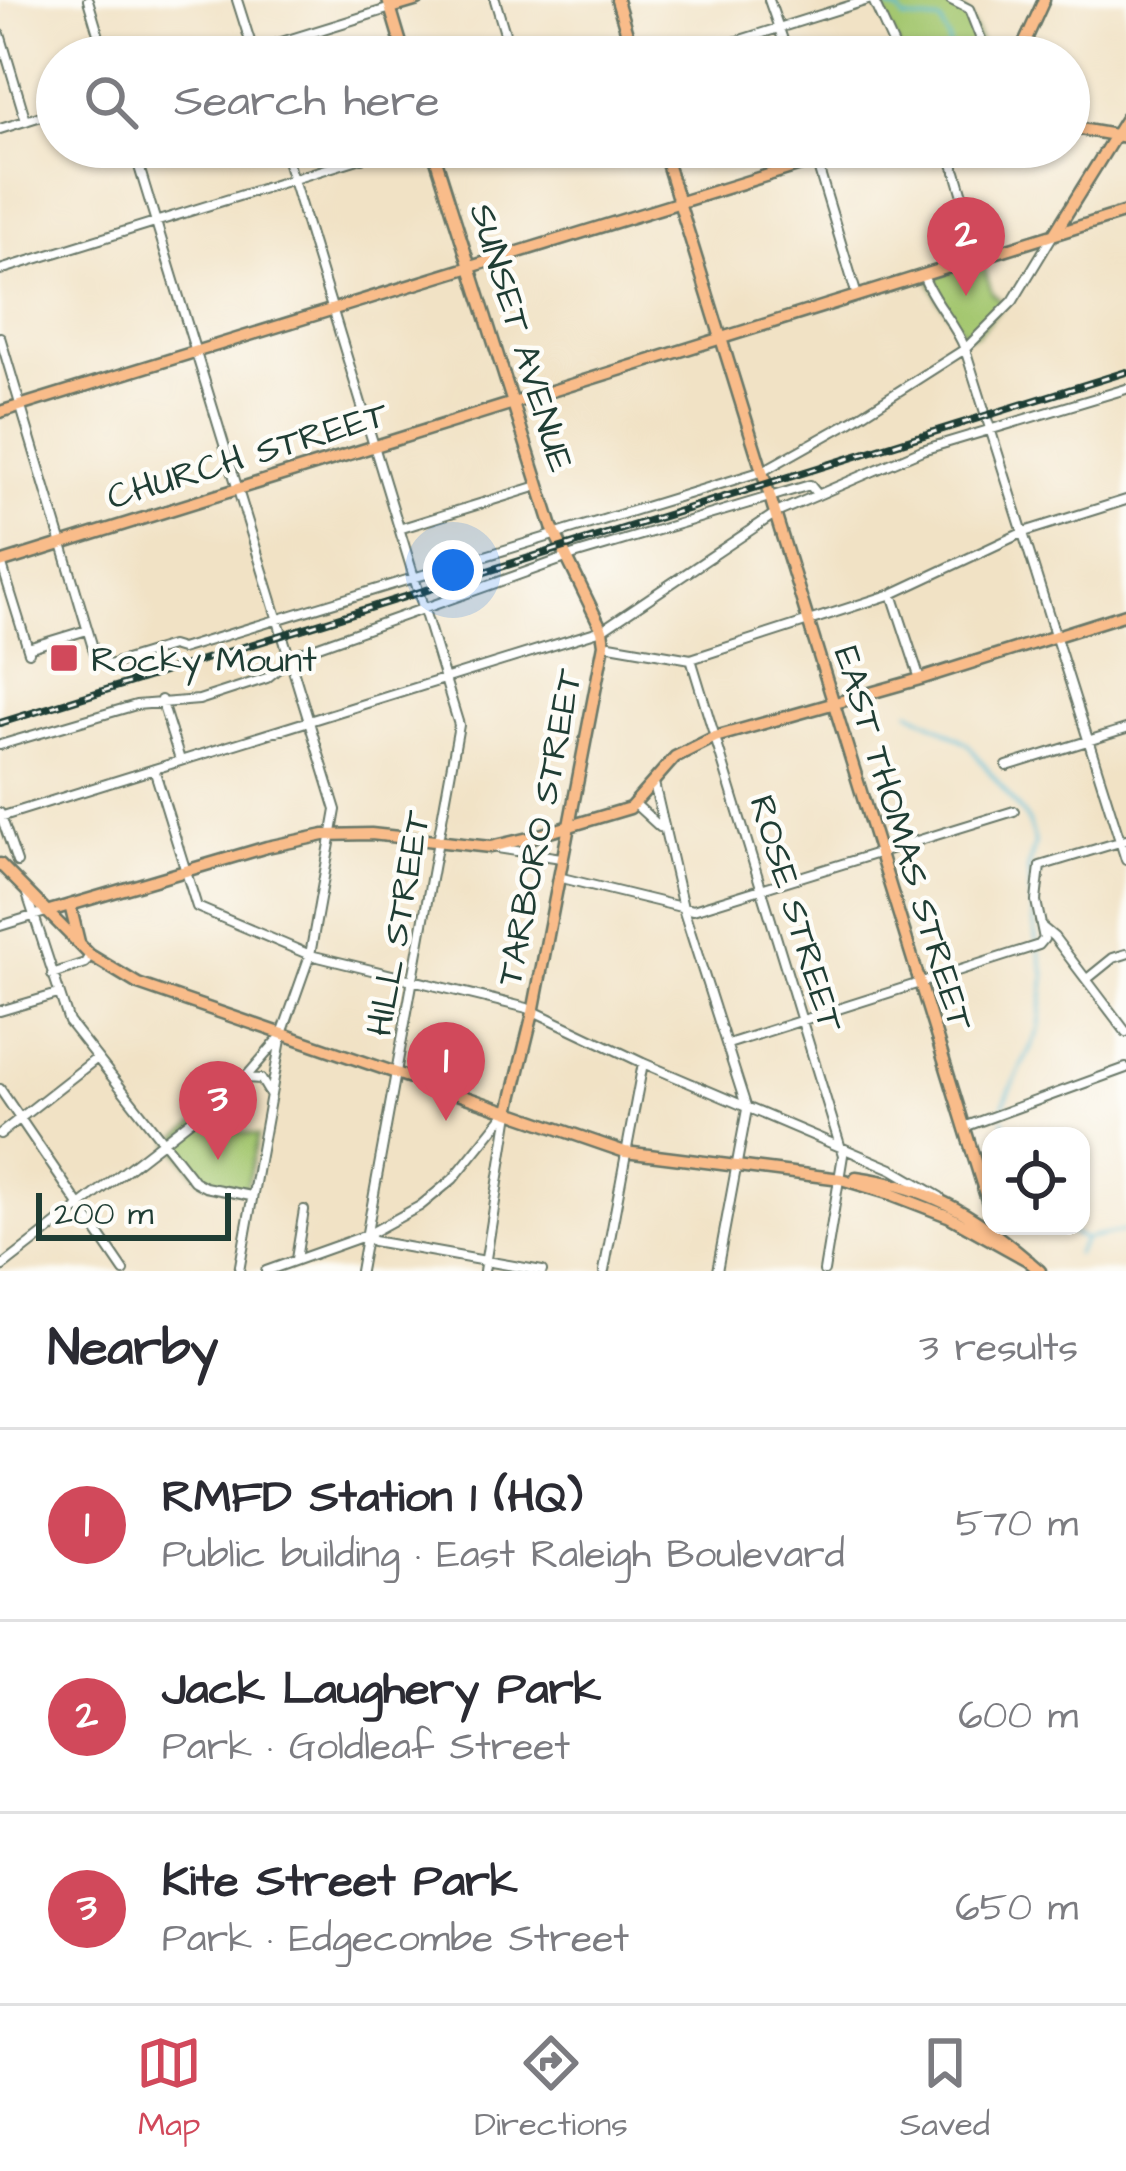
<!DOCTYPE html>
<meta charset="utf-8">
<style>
body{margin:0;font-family:"Architects Daughter",sans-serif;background:#f7f7f7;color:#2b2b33}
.controls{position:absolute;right:36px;bottom:36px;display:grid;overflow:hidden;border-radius:24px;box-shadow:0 3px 9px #0004}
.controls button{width:108px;height:108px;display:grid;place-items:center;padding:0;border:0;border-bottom:3px solid #e1e1e2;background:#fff;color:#2b2b33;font:60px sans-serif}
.scale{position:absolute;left:36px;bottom:30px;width:195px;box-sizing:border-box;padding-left:12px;border:6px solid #1f3d34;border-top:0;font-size:33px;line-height:42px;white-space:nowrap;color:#1f3d34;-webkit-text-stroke:9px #fdfcf7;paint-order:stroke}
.you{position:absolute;left:453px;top:570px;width:42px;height:42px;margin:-30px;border:9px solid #fff;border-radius:50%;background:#1a73e8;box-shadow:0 0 0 18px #1a73e833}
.badge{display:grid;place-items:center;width:78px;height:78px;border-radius:50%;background:#d1495b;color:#fff;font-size:39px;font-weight:700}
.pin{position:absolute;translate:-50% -99px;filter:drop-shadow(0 3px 6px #0008)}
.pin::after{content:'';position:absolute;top:63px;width:42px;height:36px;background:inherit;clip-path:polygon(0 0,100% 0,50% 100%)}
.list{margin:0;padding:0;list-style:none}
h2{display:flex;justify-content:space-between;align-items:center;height:156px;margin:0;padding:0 48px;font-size:51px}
h2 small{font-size:39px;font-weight:400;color:#7c7c81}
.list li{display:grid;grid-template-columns:78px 1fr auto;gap:36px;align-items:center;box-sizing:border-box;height:192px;padding:0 48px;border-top:3px solid #e1e1e2}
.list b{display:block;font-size:45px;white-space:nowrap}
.list p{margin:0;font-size:39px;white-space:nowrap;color:#7c7c81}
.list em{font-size:39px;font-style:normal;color:#7c7c81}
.icon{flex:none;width:66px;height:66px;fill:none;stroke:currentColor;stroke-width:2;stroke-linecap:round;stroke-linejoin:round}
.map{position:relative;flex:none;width:1126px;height:1271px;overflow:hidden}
.search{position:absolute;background:#fff;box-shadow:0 3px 9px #0004;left:36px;right:36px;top:36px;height:132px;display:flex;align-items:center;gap:30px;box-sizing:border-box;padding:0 42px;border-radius:66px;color:#7c7c81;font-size:45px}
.sheet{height:732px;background:#fff}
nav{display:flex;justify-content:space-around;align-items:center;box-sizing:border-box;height:168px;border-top:3px solid #e1e1e2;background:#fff;font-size:33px;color:#7c7c81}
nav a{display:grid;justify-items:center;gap:6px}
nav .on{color:#d1495b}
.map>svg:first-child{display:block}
.green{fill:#a4c770;stroke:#628252;stroke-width:3}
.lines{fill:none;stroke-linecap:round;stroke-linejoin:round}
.stream{stroke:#57bbd5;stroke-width:3}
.minor-casing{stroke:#687767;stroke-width:12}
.major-casing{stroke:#687767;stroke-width:15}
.minor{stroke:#fff;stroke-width:8}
.major{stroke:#f9bc8a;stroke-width:10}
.rail-casing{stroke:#1f3d34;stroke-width:8}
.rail{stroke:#fdfcf7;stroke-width:3;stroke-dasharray:9;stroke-linecap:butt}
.poi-dot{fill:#d1495b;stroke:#fdfcf7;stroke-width:4.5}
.labels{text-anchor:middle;stroke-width:9;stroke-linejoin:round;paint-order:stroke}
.street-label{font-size:36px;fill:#1f3d34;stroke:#fdfcf7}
.poi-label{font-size:36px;fill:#1f3d34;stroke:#fdfcf7;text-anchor:start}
</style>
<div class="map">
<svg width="1126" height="1271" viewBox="0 0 1126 1271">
<rect width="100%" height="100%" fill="#fdfcf7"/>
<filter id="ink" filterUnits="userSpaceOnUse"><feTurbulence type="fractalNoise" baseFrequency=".00833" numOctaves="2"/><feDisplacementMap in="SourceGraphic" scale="24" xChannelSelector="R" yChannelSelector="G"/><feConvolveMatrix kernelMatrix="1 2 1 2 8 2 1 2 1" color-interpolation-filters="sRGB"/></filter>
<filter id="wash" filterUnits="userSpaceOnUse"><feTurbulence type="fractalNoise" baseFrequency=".004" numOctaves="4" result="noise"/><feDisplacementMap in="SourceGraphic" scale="48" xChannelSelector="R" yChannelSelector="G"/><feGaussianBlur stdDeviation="2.7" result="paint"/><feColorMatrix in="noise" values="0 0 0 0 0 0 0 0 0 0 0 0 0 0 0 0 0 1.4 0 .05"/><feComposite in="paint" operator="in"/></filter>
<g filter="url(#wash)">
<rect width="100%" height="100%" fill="#f1e2c5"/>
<path class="green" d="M882,0C905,0 944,0 963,11C974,20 979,43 985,57H903L880,5Z
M982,261L992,293L1005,304L977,334L967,337L938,299L930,282L934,276Z
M213,1109L231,1130L258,1136L246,1190L202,1181L171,1143Z"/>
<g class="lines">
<path class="stream" d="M883,6L900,12L904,19L941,22L949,40V57
M910,711L967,743L1029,822L1035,843L1028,870L1036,941
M1003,1105L1039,1030L1045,976L1039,951
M1004,1119L1006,1136
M1053,1226L1085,1239L1126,1231
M1076,1254L1084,1240"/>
</g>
</g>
<g filter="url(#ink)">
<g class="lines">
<defs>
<path id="minor" d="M88,0L105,57
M237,0L255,57
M495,0L512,57
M769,0L789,57
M873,0L899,57
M951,0L969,9L988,57
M0,34L26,121
M233,57L391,8
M686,57L868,0
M0,129L57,111
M133,147L336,810L310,955L282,1034L239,1271
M283,147L459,725L360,1271
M948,147L954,167
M816,160L857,296
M956,172L981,257
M0,270L397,147
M923,275C933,303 955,322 965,349L1126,860
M0,337L93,648L97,659L109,665L171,646L181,649L763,471L852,421L965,349L1013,301L1053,235
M402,528L538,486
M1,562L29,652
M892,594L920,679
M604,644L691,659L843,1155L824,1271
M28,648L87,630
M691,659L892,594L1024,532L1126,500
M161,700L180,760
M0,745L136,705L199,700L267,678L296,654L574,555L810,485L818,495
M1007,766L1126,729
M154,769L197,907L310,955L527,1008L643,1063L892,1169L940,1197
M654,783L684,912L747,1109L717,1271
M635,804L660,827
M0,813L17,862
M0,817L602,630L776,513L922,450L1126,389
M497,848L561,858
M558,877L693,910L1014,811
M26,891L69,1022L194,1181L205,1187L251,1196
M0,926L46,912
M1042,927L1054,937L1126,1032
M52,974L85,963L90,955
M1087,979L1113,958L1126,954
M0,1011L58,994
M728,1044L1039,945L1044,939L1036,901L1040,866L1126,840
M246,1078L261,1079L270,1094
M0,1089L124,1271
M964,1127L1126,1068
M0,1134L97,1058
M368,1236L373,1241L542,1271
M296,1259L304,1210
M0,1268L245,1078L278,1040
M266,1271L367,1235L420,1206L453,1179L507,1112
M484,1271L509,1113
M604,1271L643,1063"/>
<path id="major" d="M388,0L405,57
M617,0L634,57
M391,8L418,0
M1018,57L1044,0
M1069,127L1126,137
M432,147L552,527L602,630L604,644L533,1013L509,1111
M662,147L991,1213
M1054,234L1126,118
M0,412L859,147
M0,563L1126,212
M0,864L90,955L138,984L625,1152L841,1179L891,1194L948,1216L1029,1261
M70,905L79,942
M46,912L267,847L324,835L371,834L490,847L533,837L630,808L675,757L715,737L920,679L1126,614
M856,1177C937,1188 980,1219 1040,1271"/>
</defs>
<use href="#minor" class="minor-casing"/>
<use href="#major" class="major-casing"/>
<use href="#minor" class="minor"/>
<use href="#major" class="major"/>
<defs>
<path id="rail" d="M0,723L1126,372"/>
</defs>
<use href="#rail" class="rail-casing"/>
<use href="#rail" class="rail"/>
</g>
</g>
<rect class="poi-dot" x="49" y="643" width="30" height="30" rx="6"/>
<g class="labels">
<g class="street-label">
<text transform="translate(523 337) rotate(73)" y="13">SUNSET AVENUE</text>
<text transform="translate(247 454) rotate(-17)" y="13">CHURCH STREET</text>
<text transform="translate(538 827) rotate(-79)" y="13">TARBORO STREET</text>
<text transform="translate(905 838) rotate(73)" y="13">EAST THOMAS STREET</text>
<text transform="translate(798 913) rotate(73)" y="13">ROSE STREET</text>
<text transform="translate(397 923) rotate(-80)" y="13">HILL STREET</text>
</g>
<g class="poi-label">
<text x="91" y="671">Rocky Mount</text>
</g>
</g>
</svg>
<div class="controls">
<button><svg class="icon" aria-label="locate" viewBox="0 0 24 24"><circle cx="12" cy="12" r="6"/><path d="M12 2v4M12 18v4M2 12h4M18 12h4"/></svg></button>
</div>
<div class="scale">200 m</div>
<div class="you"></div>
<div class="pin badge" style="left:446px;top:1121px">1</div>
<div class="pin badge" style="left:966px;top:296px">2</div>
<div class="pin badge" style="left:218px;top:1160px">3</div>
<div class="search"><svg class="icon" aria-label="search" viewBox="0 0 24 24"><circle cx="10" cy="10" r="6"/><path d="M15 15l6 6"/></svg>Search here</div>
</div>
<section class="sheet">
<h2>Nearby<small>3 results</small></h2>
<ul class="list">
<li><span class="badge">1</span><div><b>RMFD Station 1 (HQ)</b><p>Public building · East Raleigh Boulevard</p></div><em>570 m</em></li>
<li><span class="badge">2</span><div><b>Jack Laughery Park</b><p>Park · Goldleaf Street</p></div><em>600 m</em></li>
<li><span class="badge">3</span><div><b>Kite Street Park</b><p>Park · Edgecombe Street</p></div><em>650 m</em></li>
</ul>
</section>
<nav>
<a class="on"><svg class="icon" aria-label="map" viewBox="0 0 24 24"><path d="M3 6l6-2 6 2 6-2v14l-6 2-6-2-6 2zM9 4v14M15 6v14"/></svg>Map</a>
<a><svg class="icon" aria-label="directions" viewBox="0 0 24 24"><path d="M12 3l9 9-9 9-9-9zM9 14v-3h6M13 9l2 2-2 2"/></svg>Directions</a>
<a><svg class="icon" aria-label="saved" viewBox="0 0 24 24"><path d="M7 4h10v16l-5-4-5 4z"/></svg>Saved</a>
</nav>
